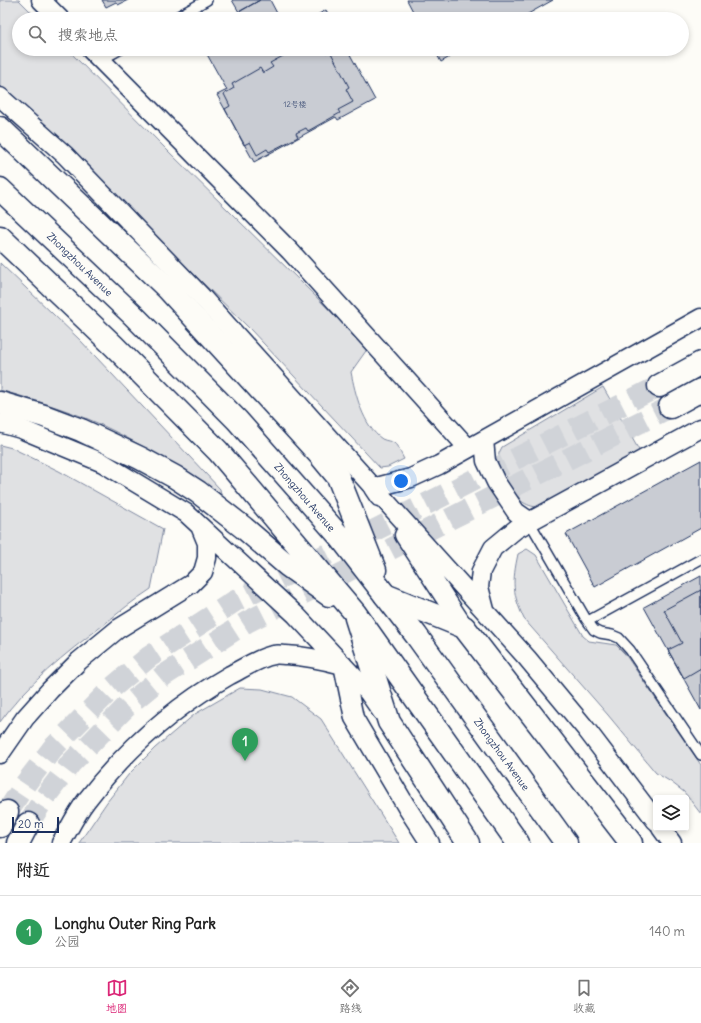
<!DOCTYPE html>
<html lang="zh">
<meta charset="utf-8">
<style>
body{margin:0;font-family:Delius,"LXGW WenKai TC",sans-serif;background:#f2f2f2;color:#222}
.controls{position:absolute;right:12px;bottom:12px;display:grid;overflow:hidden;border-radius:4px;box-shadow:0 2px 6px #0003}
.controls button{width:36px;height:36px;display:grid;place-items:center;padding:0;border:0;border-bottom:1px solid #e0e0e0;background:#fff;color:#222;font:20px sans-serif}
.scale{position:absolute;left:12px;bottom:10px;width:47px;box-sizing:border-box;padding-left:4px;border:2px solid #1b2f5e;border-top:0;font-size:11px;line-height:14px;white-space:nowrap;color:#1b2f5e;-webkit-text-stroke:3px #fdfcf7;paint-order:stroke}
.you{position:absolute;left:401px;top:481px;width:14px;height:14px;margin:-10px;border:3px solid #fff;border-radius:50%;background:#1a73e8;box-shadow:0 0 0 6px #1a73e833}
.badge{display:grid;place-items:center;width:26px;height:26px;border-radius:50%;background:#db2777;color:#fff;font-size:13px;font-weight:700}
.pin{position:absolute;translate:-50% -33px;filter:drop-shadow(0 1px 2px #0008)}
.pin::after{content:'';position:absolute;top:21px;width:14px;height:12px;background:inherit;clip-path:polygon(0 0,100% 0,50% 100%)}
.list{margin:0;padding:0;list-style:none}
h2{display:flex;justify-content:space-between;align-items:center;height:52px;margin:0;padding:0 16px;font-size:17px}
h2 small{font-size:13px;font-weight:400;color:#767676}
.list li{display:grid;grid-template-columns:26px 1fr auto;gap:12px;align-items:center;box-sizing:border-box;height:72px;padding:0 16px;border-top:1px solid #e0e0e0}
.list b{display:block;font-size:15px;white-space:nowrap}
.list p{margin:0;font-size:13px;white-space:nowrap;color:#767676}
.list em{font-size:13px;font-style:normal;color:#767676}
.icon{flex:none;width:22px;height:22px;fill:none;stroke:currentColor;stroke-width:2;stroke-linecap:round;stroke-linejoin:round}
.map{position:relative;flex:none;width:701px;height:843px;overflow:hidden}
.search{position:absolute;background:#fff;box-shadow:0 2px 6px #0003;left:12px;right:12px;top:12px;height:44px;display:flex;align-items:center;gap:10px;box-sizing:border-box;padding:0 14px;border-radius:22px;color:#767676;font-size:15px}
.sheet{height:124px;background:#fff}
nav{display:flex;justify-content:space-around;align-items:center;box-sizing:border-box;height:56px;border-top:1px solid #e0e0e0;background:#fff;font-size:11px;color:#767676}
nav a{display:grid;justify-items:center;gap:2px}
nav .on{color:#db2777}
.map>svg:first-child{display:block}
.green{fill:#e0e1e3;stroke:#7e88a0}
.building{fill:#c9ccd3;stroke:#1b2f5e}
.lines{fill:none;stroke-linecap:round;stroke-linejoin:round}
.secondary-tunnel{stroke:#d0d3d8;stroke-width:22;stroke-dasharray:22 11;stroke-linecap:butt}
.lane-casing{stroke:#1b2f5e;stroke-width:12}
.street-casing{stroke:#1b2f5e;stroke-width:21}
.secondary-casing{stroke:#1b2f5e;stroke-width:25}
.primary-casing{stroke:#1b2f5e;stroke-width:25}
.highway-casing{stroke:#1b2f5e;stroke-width:25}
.lane{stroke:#fdfcf7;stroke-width:9}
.street{stroke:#fdfcf7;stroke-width:18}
.secondary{stroke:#fdfcf7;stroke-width:22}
.primary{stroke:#fdfcf7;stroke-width:22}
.highway{stroke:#fdfcf7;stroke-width:22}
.labels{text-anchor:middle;stroke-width:3.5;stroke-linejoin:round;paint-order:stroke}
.number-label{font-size:8px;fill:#46567b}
.street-label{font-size:10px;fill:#1b2f5e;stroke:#fdfcf7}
</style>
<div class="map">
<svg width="701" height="843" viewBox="0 0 701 843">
<rect width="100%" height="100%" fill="#fdfcf7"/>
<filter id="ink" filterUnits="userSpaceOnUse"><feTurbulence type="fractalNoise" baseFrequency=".025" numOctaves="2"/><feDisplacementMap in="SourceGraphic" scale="8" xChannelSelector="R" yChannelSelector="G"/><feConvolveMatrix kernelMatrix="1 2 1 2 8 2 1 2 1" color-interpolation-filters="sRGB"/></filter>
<g filter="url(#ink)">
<path class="green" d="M0,0H19L38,19H19V49H67L166,149L368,348L351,372C355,393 363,426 382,439C386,441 391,441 394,443C398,446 401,454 404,459L388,467L380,468L250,329L26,110L0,86Z
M0,263L80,340L220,489L221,495C186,471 149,449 112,430C77,412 37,401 0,390Z
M603,387L640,452L539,507C532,507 527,505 521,501L498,462L499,453L502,447Z
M0,445L12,448L59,471L163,529L151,589C134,600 118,613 102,626C65,654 27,684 0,722Z
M527,549L536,555L583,636L589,641L616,645L625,654L701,765V814L684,792L671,782L656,773L608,715L524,619C512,593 512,582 518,554Z
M240,688L262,689L292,697L321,719L399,843H79L107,802L129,774L155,748L195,714Z"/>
<path class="building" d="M102,0H128L118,5L116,2L106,7Z
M232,0H260L239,12Z
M260,0H270L280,19H226Z
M407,0H553L519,19H417Z
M326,10L331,19H310Z
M204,49H347L375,100L338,120L336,117L254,162L217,95L227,90Z
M296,49H323L326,53L330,51L349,87L346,89L353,102L338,110L340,113L308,131L306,128L296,133L298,137L269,152L267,149L257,155L250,142L244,145L225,109L230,106L224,94L234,88L232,84L260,68L263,73L273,67L270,63Z
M434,49H464L441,62Z
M701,460V528L595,587L566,534Z
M701,576V710L644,607Z
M701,590V668L684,678L668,650L682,643L664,610Z"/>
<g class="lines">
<path class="secondary-tunnel" d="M7,812L26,783L53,748L113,687L149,657L235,601L659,386
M28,824L45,797L71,763L129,704L163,676L247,622L670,407"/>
<defs>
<path id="lane" d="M173,19L207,0
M101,60L121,49
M529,521L586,619L594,630L600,633L612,635L619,638L630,650L701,755
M588,621L701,559"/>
<path id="street" d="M41,0L60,19
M90,49L290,251L468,448
M0,97L65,155L201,296L527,658L586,729L656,821
M0,423L21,429L103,463L186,513L296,615L368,692L382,712
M484,440L486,461L496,482L516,512L529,521
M379,497L373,488L411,478L439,465L701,318
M404,535L464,627
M485,610L479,587L481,571L493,548L516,529L701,428
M0,754L25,718L50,690L79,661L118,629L191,584L203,572L207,558V543L200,526
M661,828L672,843
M61,843C69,829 76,814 86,801C125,750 174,707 230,675C242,669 260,657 274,655C277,654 282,655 286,655C306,656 324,660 343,665L354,718L406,806L430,843"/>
<path id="secondary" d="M659,386L701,363
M670,407L701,390
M0,826L7,812
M18,843L28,824"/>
<path id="primary" d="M385,595L464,627L631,843
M356,618L389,722L468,843"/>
<path id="highway" d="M0,128L168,289L319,454L338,477L375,570
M0,189L133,315L237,420L341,538L416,635L566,843
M0,237L114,346L218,451L355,613L518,843
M0,403L44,416L81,430L140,458L175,477L198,492L244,528L287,565L329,595"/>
</defs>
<use href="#lane" class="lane-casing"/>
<use href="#street" class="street-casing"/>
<use href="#secondary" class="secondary-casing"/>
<use href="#primary" class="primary-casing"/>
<use href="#highway" class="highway-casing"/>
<use href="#lane" class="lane"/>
<use href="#street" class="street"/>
<use href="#secondary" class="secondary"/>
<use href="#primary" class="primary"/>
<use href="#highway" class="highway"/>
</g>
</g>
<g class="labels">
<g class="number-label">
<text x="295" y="107">12号楼</text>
</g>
<g class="street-label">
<text transform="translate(80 264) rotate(44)" y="4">Zhongzhou Avenue</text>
<text transform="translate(305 497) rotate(49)" y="4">Zhongzhou Avenue</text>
<text transform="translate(502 754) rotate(54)" y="4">Zhongzhou Avenue</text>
</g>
</g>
</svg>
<div class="controls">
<button><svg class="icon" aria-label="layers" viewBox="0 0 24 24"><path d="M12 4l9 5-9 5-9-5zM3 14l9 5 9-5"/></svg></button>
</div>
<div class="scale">20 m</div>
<div class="you"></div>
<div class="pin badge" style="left:245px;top:761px;background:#2e9e5b">1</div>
<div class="search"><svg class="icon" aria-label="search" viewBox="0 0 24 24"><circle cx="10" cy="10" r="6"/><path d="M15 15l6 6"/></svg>搜索地点</div>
</div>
<section class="sheet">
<h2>附近<small></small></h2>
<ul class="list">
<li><span class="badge" style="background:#2e9e5b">1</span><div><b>Longhu Outer Ring Park</b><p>公园</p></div><em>140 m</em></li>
</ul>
</section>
<nav>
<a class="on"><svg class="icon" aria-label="map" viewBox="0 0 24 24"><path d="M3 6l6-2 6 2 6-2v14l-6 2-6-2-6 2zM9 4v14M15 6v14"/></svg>地图</a>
<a><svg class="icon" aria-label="directions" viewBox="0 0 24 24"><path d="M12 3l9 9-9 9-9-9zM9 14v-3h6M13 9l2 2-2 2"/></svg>路线</a>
<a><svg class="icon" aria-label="saved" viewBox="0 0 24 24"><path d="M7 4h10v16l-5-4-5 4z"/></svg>收藏</a>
</nav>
